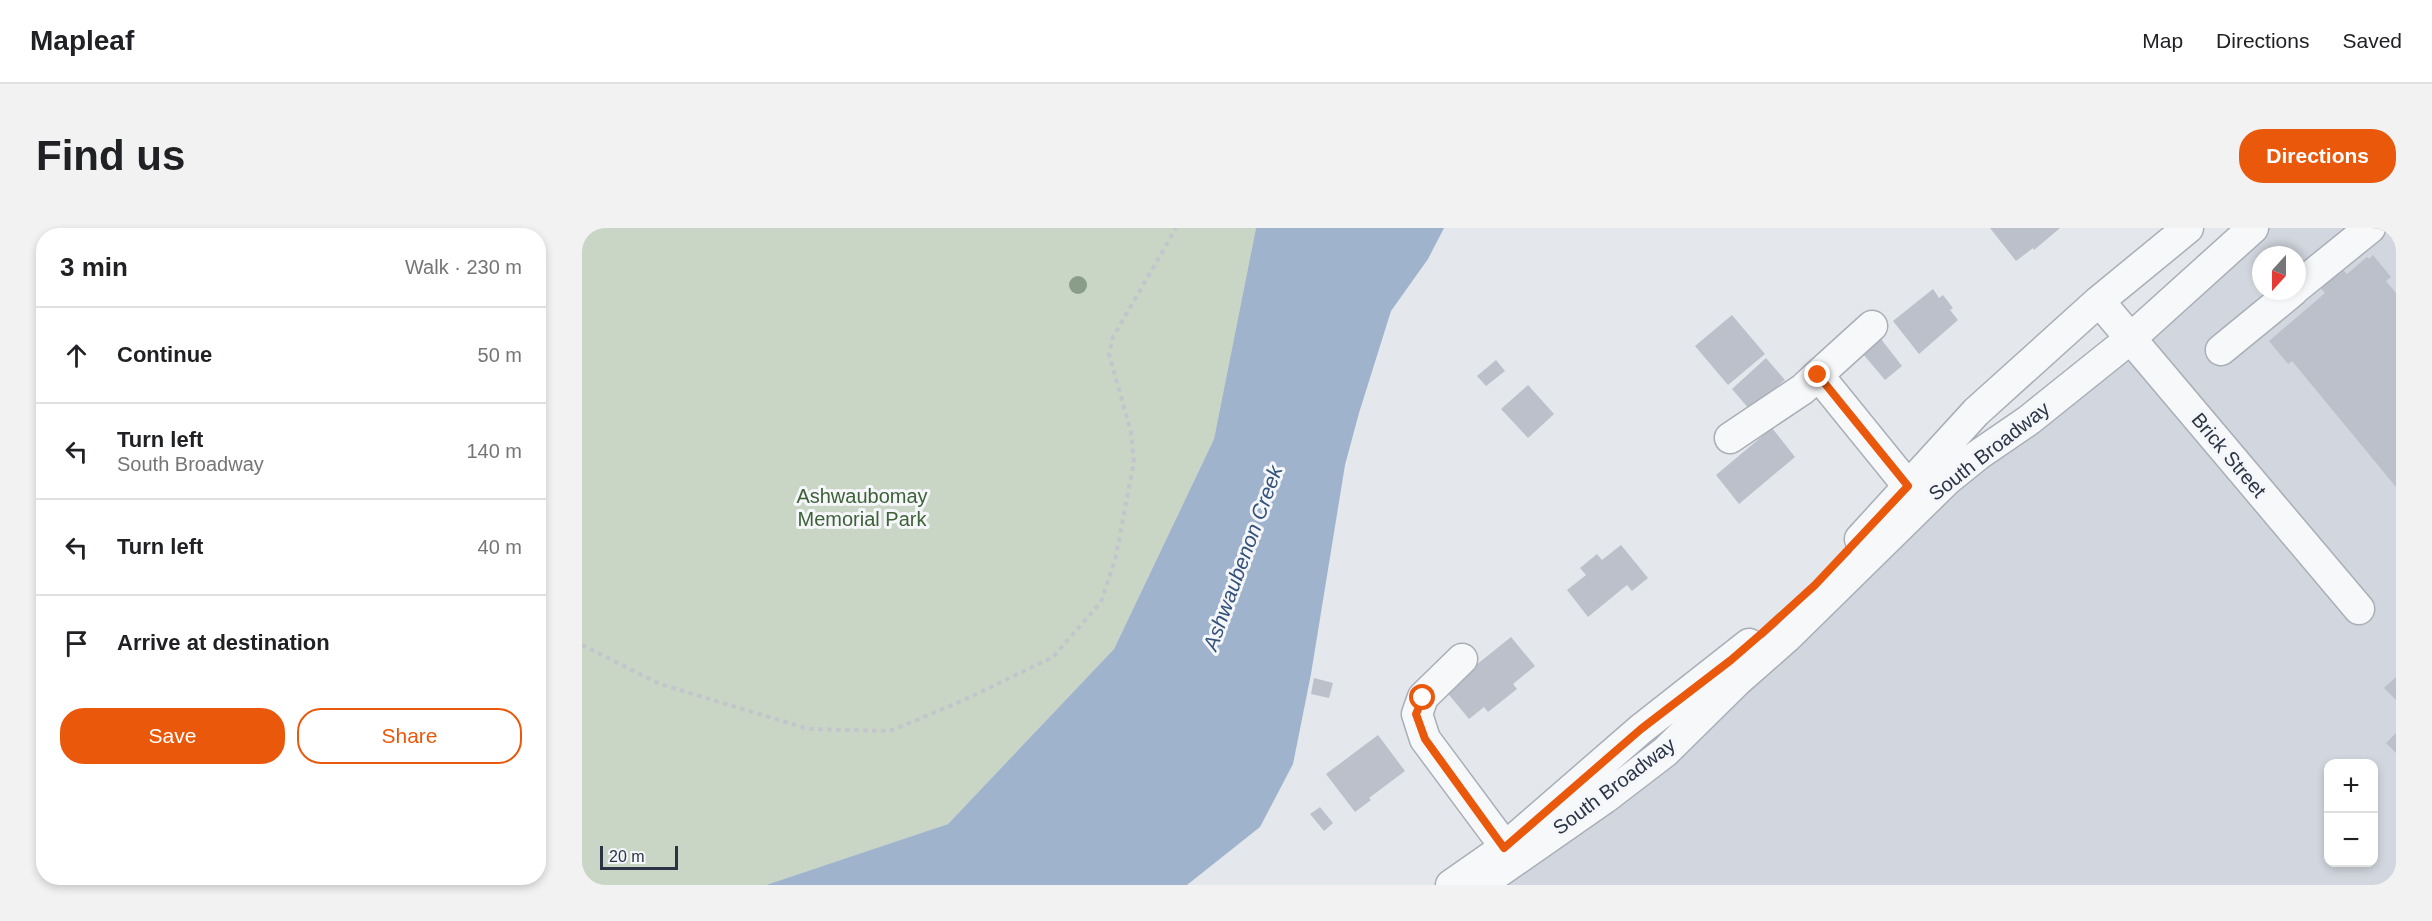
<!DOCTYPE html>
<meta charset="utf-8">
<style>
body{margin:0;font-family:Arial,sans-serif;background:#f2f2f2;color:#202124}
.controls{position:absolute;right:18px;bottom:18px;display:grid;overflow:hidden;border-radius:12px;box-shadow:0 3px 9px #0003}
.controls button{width:54px;height:54px;display:grid;place-items:center;padding:0;border:0;border-bottom:2px solid #e0e0e0;background:#fff;color:#202124;font:30px sans-serif}
.compass{position:absolute;left:1670px;top:18px;width:54px;height:54px;border-radius:50%;background:#fff;box-shadow:0 3px 9px #0003;rotate:201deg}
.scale{position:absolute;left:18px;bottom:15px;width:78px;box-sizing:border-box;padding-left:6px;border:3px solid #2b3445;border-top:0;font-size:16px;line-height:21px;white-space:nowrap;color:#2b3445;-webkit-text-stroke:4px #f4f6f9;paint-order:stroke}
.stop{position:absolute;width:18px;height:18px;margin:-14px;border:4px solid #ea580c;border-radius:50%;background:#fff}
.stop.end{background:#ea580c;border-color:#fff;box-shadow:0 2px 6px #0008}
.list{margin:0;padding:0;list-style:none}
h2{display:flex;justify-content:space-between;align-items:center;height:78px;margin:0;padding:0 24px;font-size:26px}
h2 small{font-size:20px;font-weight:400;color:#757577}
.list li{display:grid;grid-template-columns:39px 1fr auto;gap:18px;align-items:center;box-sizing:border-box;height:96px;padding:0 24px;border-top:2px solid #e0e0e0}
.list b{display:block;font-size:22px;white-space:nowrap}
.list p{margin:0;font-size:20px;white-space:nowrap;color:#757577}
.list em{font-size:20px;font-style:normal;color:#757577}
.actions{display:flex;gap:12px;padding:18px 24px}
.actions a{flex:1;padding:14px 0;border:2px solid #ea580c;border-radius:24px;text-align:center;font-size:21px;color:#ea580c}
.actions .main{background:#ea580c;color:#fff}
.icon{flex:none;width:33px;height:33px;fill:none;stroke:currentColor;stroke-width:2;stroke-linecap:round;stroke-linejoin:round}
.map{position:relative;flex:none;width:1814px;height:657px;overflow:hidden;border-radius:24px}
header{display:flex;align-items:center;gap:36px;box-sizing:border-box;height:84px;padding:0 30px;background:#fff;border-bottom:2px solid #e0e0e0}
header strong{font-size:28px}
nav{display:flex;gap:33px;margin-inline-start:auto;font-size:21px}
.intro{display:flex;align-items:center;justify-content:space-between;box-sizing:border-box;height:144px;padding:0 36px}
h1{margin:0;font-size:42px}
.button{padding:15px 27px;border-radius:24px;background:#ea580c;color:#fff;font-size:21px;font-weight:700}
main{display:flex;gap:36px;padding:0 36px}
aside{flex:1;background:#fff;border-radius:24px;box-shadow:0 3px 9px #0003}
.map>svg:first-child{display:block}
.built{fill:#d2d6de;fill-rule:evenodd}
.green{fill:#c9d6c5}
.water{fill:#9fb4cc}
.building{fill:#bbc0ca}
.lines{fill:none;stroke-linecap:round;stroke-linejoin:round}
.minor-casing{stroke:#a9aeb7;stroke-width:33}
.path{stroke:#c2c5cb;stroke-width:4;stroke-dasharray:4.5 4.5;stroke-linecap:butt}
.minor{stroke:#f7f8fa;stroke-width:30}
.tree{fill:#899d89}
.route{stroke:#ea580c;stroke-width:8}
.labels{text-anchor:middle;stroke-width:6;stroke-linejoin:round;paint-order:stroke}
.street-label{font-size:20px;fill:#2b3445;stroke:#f4f6f9}
.park-label{font-size:20px;fill:#3f6138;stroke:#f4f6f9}
.water-label{font-size:21px;font-style:italic;fill:#34527a;stroke:#f4f6f9}
</style>
<header>
<strong>Mapleaf</strong>
<nav><a>Map</a><a>Directions</a><a>Saved</a></nav>
</header>
<div class="intro"><h1>Find us</h1><a class="button">Directions</a></div>
<main>
<aside>
<h2>3 min<small>Walk · 230 m</small></h2>
<ul class="list">
<li><svg class="icon" aria-label="ahead" viewBox="0 0 24 24"><path d="M12 20V5M6 11l6-6 6 6"/></svg><div><b>Continue</b></div><em>50 m</em></li>
<li><svg class="icon" aria-label="left" viewBox="0 0 24 24"><path d="M17 20v-9H6M10 6l-5 5 5 5"/></svg><div><b>Turn left</b><p>South Broadway</p></div><em>140 m</em></li>
<li><svg class="icon" aria-label="left" viewBox="0 0 24 24"><path d="M17 20v-9H6M10 6l-5 5 5 5"/></svg><div><b>Turn left</b></div><em>40 m</em></li>
<li><svg class="icon" aria-label="arrive" viewBox="0 0 24 24"><path d="M6 21V4h12l-3 4 3 4H6"/></svg><div><b>Arrive at destination</b></div></li>
</ul>
<div class="actions"><a class="main">Save</a><a>Share</a></div>
</aside>
<div class="map">
<svg width="1814" height="657" viewBox="0 0 1814 657">
<rect width="100%" height="100%" fill="#e4e7ec"/>
<path class="built" d="M1671,0H1814V657H898L1111,495ZM1679,27H1715V63H1679ZM1746,536H1792V634H1746Z"/>
<path class="green" d="M0,0H674L632,211L532,421L366,596L184,657H0Z"/>
<path class="water" d="M674,0H862L846,31L809,83L777,185L763,237L729,446L711,536L678,599L605,657H184L366,596L532,421L632,211Z"/>
<path class="building" d="M1408,0H1478L1452,22L1451,20L1434,33Z
M1791,27L1809,49L1804,53L1814,65V259L1710,133L1706,136L1687,113L1743,65L1738,59L1760,41L1765,46L1785,29L1787,31Z
M1351,61L1357,70L1361,67L1371,80L1368,82L1376,92L1337,126L1311,93Z
M1150,87L1183,126L1146,157L1113,118Z
M1299,111L1320,138L1303,152L1281,126Z
M1184,130L1203,152L1168,182L1150,161Z
M914,132L923,143L904,158L895,148Z
M946,157L972,186L946,210L919,181Z
M1190,200L1213,229L1157,276L1134,247Z
M1039,317L1066,350L1050,363L1045,357L1006,389L985,362L1004,347L998,340L1015,326L1020,332Z
M929,409L953,438L931,456L935,461L906,484L902,479L887,491L863,462Z
M1814,449V472L1802,460Z
M732,450L751,455L747,470L729,466Z
M1814,505V525L1804,515Z
M796,507L823,543L787,570L789,572L773,584L744,546Z
M738,579L751,595L742,603L728,586Z"/>
<g class="lines">
<defs>
<path id="minor" d="M1715,59L1788,0
M1517,73L1777,381
M1639,122L1711,63
M1236,147L1290,98
M1148,210L1221,161L1236,147L1339,274
M1278,311L1394,184L1517,73L1606,0
M880,431L841,469L835,486L843,511L933,632
M869,657L922,620L1059,501L1167,416
M898,657L1023,570L1083,524L1155,453L1205,409L1365,252L1396,227L1447,192L1548,111L1671,0"/>
</defs>
<use href="#minor" class="minor-casing"/>
<path class="path" d="M0,417L78,456L227,501L308,503L382,472L471,429L519,374L533,332L552,234L549,204L527,126L531,109L594,0"/>
<use href="#minor" class="minor"/>
</g>
<circle class="tree" cx="496" cy="57" r="9"/>
<g class="lines">
<path class="route" d="M841,470L834,486L843,511L922,620L1059,501L1149,432L1179,406L1233,357L1326,258L1236,147"/>
</g>
<g class="labels">
<g class="street-label">
<text transform="translate(1407 223) rotate(-38)" y="7">South Broadway</text>
<text transform="translate(1647 227) rotate(50)" y="7">Brick Street</text>
<text transform="translate(1032 558) rotate(-37)" y="7">South Broadway</text>
</g>
<g class="park-label">
<text x="280" y="275">Ashwaubomay<tspan x="280" dy="23">Memorial Park</tspan></text>
</g>
<g class="water-label">
<text transform="translate(661 330) rotate(-70)" y="7">Ashwaubenon Creek</text>
</g>
</g>
</svg>
<div class="controls">
<button>+</button>
<button>−</button>
</div>
<svg class="compass" viewBox="-18 -18 36 36"><path d="M0-13l5 13h-10z" fill="#e53935"/><path d="M0 13l5-13h-10z" fill="#757577"/></svg>
<div class="scale">20 m</div>
<div class="stop" style="left:841px;top:470px"></div>
<div class="stop end" style="left:1236px;top:147px"></div>
</div>
</main>
